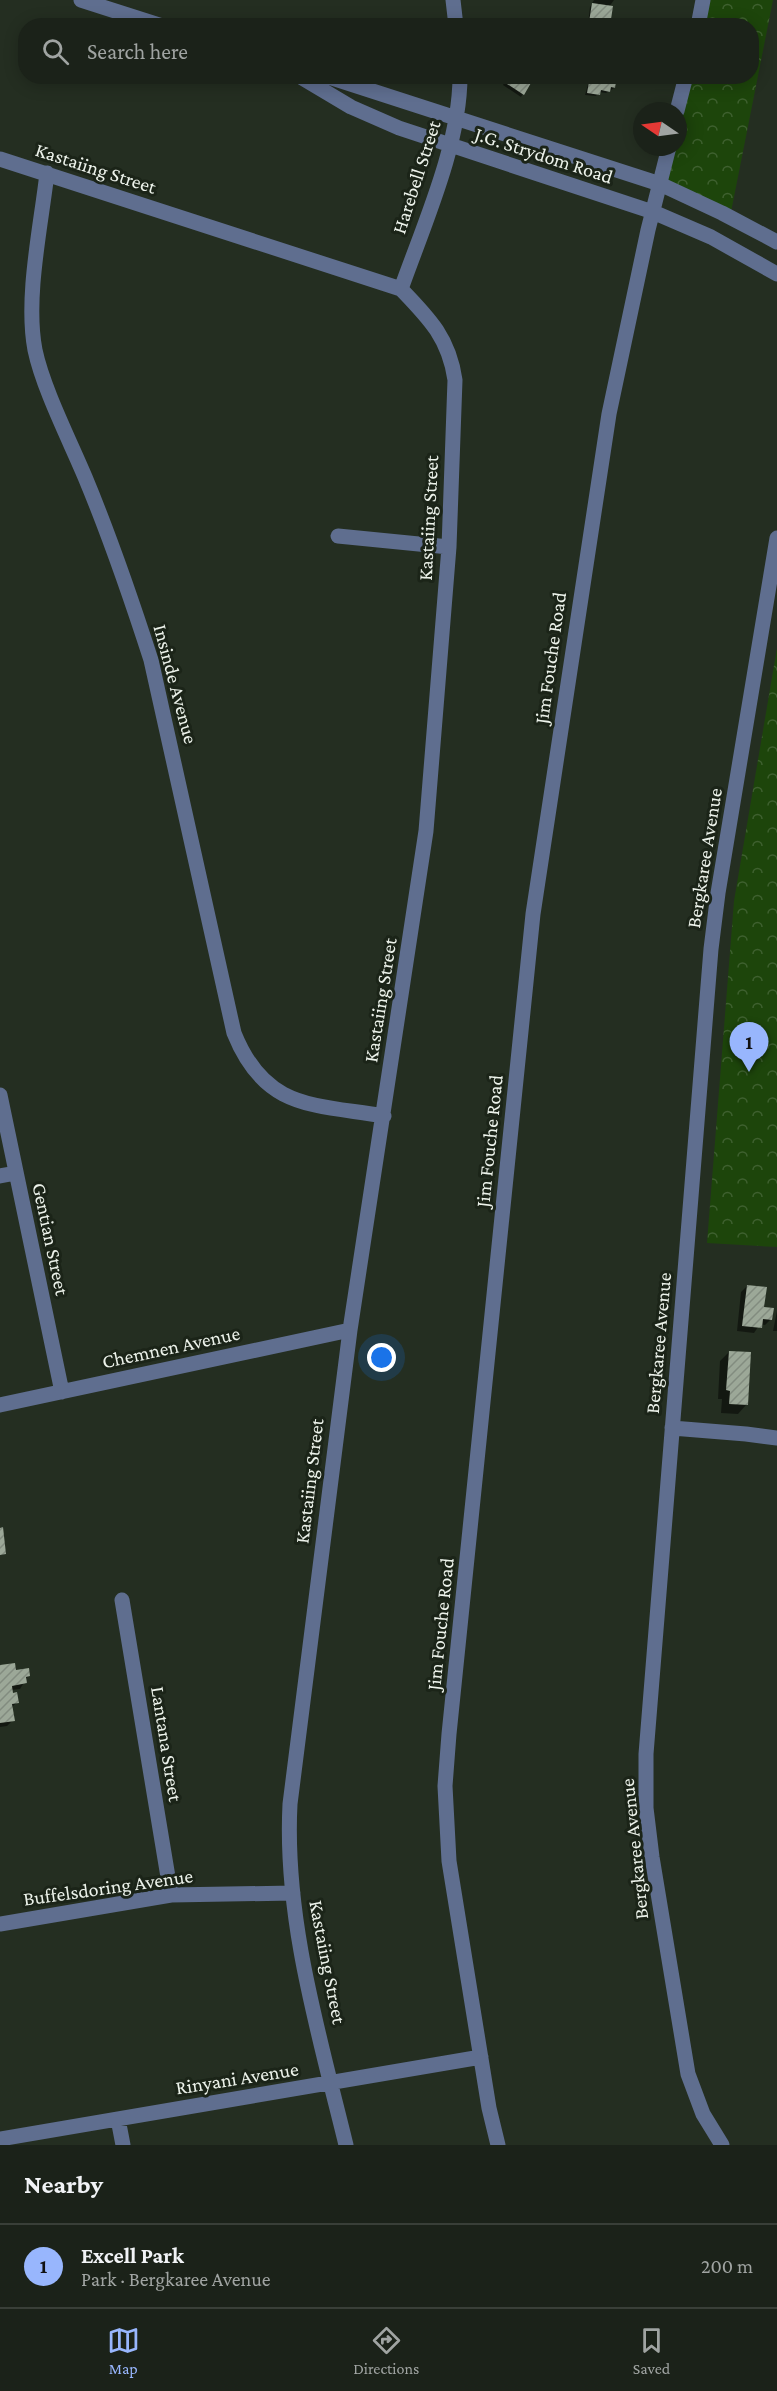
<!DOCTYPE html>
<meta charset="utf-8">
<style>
body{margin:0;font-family:"Crimson Pro",serif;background:#242a22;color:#f1f3f6}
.compass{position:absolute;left:633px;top:102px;width:54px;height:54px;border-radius:50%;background:#1b2219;box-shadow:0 3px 15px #0003;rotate:283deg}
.you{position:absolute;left:382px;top:1358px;width:21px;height:21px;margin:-15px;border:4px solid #fff;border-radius:50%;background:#1a73e8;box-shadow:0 0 0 9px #1a73e833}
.badge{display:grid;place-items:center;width:39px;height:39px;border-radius:50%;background:#98b6fd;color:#111;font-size:20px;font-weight:700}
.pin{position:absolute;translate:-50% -50px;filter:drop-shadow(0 2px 3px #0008)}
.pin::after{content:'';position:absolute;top:32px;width:21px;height:18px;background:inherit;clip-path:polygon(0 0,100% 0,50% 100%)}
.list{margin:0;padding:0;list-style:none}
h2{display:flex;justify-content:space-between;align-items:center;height:78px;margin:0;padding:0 24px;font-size:26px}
h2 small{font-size:20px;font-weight:400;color:#a0a4a2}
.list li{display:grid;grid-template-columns:39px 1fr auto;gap:18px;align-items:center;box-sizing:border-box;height:84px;padding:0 24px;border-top:2px solid #393f38}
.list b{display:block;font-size:22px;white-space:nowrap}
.list p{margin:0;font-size:20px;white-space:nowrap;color:#a0a4a2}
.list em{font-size:20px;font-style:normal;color:#a0a4a2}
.icon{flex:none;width:33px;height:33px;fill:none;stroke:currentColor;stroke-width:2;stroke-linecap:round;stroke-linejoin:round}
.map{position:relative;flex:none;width:777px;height:2145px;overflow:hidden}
.search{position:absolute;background:#1b2219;box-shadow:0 3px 15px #0003;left:18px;right:18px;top:18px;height:66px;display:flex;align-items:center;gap:15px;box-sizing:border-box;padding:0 21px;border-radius:24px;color:#a0a4a2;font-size:22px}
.sheet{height:162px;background:#1b2219}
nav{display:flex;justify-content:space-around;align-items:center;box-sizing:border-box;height:84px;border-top:2px solid #393f38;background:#1b2219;font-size:16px;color:#a0a4a2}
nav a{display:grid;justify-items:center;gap:3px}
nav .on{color:#98b6fd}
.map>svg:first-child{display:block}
.park{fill:url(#park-crowns)}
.shadow{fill:#0007}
.building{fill:url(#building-hatch)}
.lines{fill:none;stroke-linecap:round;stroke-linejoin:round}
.minor{stroke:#5f6e8f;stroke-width:15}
.labels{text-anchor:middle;stroke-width:6;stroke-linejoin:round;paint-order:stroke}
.street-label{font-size:20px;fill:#ecf2ea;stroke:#1b2418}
</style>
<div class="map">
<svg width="777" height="2145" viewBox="0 0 777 2145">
<defs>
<pattern id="park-crowns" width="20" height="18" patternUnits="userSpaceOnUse" patternTransform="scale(1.5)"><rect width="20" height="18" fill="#1d450b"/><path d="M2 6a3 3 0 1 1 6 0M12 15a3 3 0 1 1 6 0" fill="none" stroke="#3e602f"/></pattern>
<pattern id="building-hatch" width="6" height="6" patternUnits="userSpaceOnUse" patternTransform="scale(1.5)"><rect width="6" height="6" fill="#9ca898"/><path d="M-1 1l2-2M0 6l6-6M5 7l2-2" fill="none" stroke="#828c7f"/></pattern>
</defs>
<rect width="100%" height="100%" fill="#242e21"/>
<path class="park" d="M701,0H773L730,217L661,184L669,147H678V111L685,77L752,76V26L696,25Z
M777,648V1247L707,1243L734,901Z"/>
<path class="shadow" d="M594,0H614L609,7L608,26L588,24L590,7Z
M507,76H533L521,97L503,85Z
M615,76L614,88L606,93L599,92L596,96L585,95L590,77Z
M747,1286L771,1319L765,1325L760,1324L754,1333L737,1331L741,1292Z
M777,1311V1331H773Z
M729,1352L746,1405L738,1414L721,1413L722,1399H718L720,1361Z
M0,1666L28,1676L20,1689L11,1690L17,1702L11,1708L13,1720L7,1726L0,1727Z"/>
<path class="building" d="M592,3L613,6L610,26H597V22H589Z
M507,76H535L524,95L504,82Z
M590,76H617L615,88L611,87L610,92L601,90L600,95L587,93Z
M747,1285L767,1287L764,1307L774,1308L772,1320L763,1319L762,1328L742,1326Z
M729,1351L751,1352L748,1405L729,1404L730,1391L726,1390Z
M3,1527L6,1554L0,1555V1528Z
M15,1663L16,1670L29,1668L30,1676L26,1677L27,1683L12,1686L13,1693L17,1692L19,1703L12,1704L15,1721L0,1723V1665Z"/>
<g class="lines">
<path class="minor" d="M81,0L162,26
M453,0L456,26
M698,26L703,0
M299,76L351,107L399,128L653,212L711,237L777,274
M326,76L660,184L722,213L777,242
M677,111L686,76
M0,159L401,289C429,318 449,338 455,380L449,547L426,831L350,1330L290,1804C284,1919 319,2034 346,2145
M47,173C41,226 25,298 35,350C43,388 69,439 85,477C110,537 131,598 151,660L234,1033C265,1110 313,1104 384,1116
M401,289C424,224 460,145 460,76
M338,536L449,547
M0,1095L62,1392
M0,1176L16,1173
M0,1405L350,1330
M672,1428L746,1434L777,1438
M122,1600L171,1895
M0,1924L171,1895L293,1893
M118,2119L123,2145
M0,2139L481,2057
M498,2145L489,2108L449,1861L445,1786L449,1734L533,914L609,414L648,230L669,147
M722,2145L703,2114L688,2074L652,1857L646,1808V1754L711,949L718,893L777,538"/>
</g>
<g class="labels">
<g class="street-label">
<text transform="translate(544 155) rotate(18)" y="7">J.G. Strydom Road</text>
<text transform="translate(96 168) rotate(18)" y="7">Kastaiing Street</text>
<text transform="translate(416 177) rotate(-72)" y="7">Harebell Street</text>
<text transform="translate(428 518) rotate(-87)" y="7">Kastaiing Street</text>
<text transform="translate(550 658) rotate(-82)" y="7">Jim Fouche Road</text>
<text transform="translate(176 684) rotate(75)" y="7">Insinde Avenue</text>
<text transform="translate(704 858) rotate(-81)" y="7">Bergkaree Avenue</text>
<text transform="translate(380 1000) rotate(-81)" y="7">Kastaiing Street</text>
<text transform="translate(489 1141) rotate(-84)" y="7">Jim Fouche Road</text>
<text transform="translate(51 1239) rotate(78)" y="7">Gentian Street</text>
<text transform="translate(658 1343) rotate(-85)" y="7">Bergkaree Avenue</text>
<text transform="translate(171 1347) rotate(-12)" y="7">Chemnen Avenue</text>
<text transform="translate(309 1481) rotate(-83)" y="7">Kastaiing Street</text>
<text transform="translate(440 1624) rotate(-84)" y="7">Jim Fouche Road</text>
<text transform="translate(167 1744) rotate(81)" y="7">Lantana Street</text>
<text transform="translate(634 1849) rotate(-96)" y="7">Bergkaree Avenue</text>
<text transform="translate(108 1887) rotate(-8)" y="7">Buffelsdoring Avenue</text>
<text transform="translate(328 1962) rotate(79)" y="7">Kastaiing Street</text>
<text transform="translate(237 2078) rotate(-9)" y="7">Rinyani Avenue</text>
</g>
</g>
</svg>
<svg class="compass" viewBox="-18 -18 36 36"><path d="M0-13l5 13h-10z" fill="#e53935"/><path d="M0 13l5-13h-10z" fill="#a0a4a2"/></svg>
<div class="you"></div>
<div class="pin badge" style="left:749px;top:1072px">1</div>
<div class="search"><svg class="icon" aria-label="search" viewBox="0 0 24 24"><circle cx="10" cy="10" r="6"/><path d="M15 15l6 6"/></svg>Search here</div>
</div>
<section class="sheet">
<h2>Nearby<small></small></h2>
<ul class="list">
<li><span class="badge">1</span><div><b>Excell Park</b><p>Park · Bergkaree Avenue</p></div><em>200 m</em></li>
</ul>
</section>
<nav>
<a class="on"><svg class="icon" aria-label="map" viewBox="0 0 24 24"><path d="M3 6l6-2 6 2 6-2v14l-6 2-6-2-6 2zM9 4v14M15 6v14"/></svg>Map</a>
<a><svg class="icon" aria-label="directions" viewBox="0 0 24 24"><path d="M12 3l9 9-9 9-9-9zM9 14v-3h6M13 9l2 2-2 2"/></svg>Directions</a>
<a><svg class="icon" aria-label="saved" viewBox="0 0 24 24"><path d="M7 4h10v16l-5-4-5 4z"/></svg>Saved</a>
</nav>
